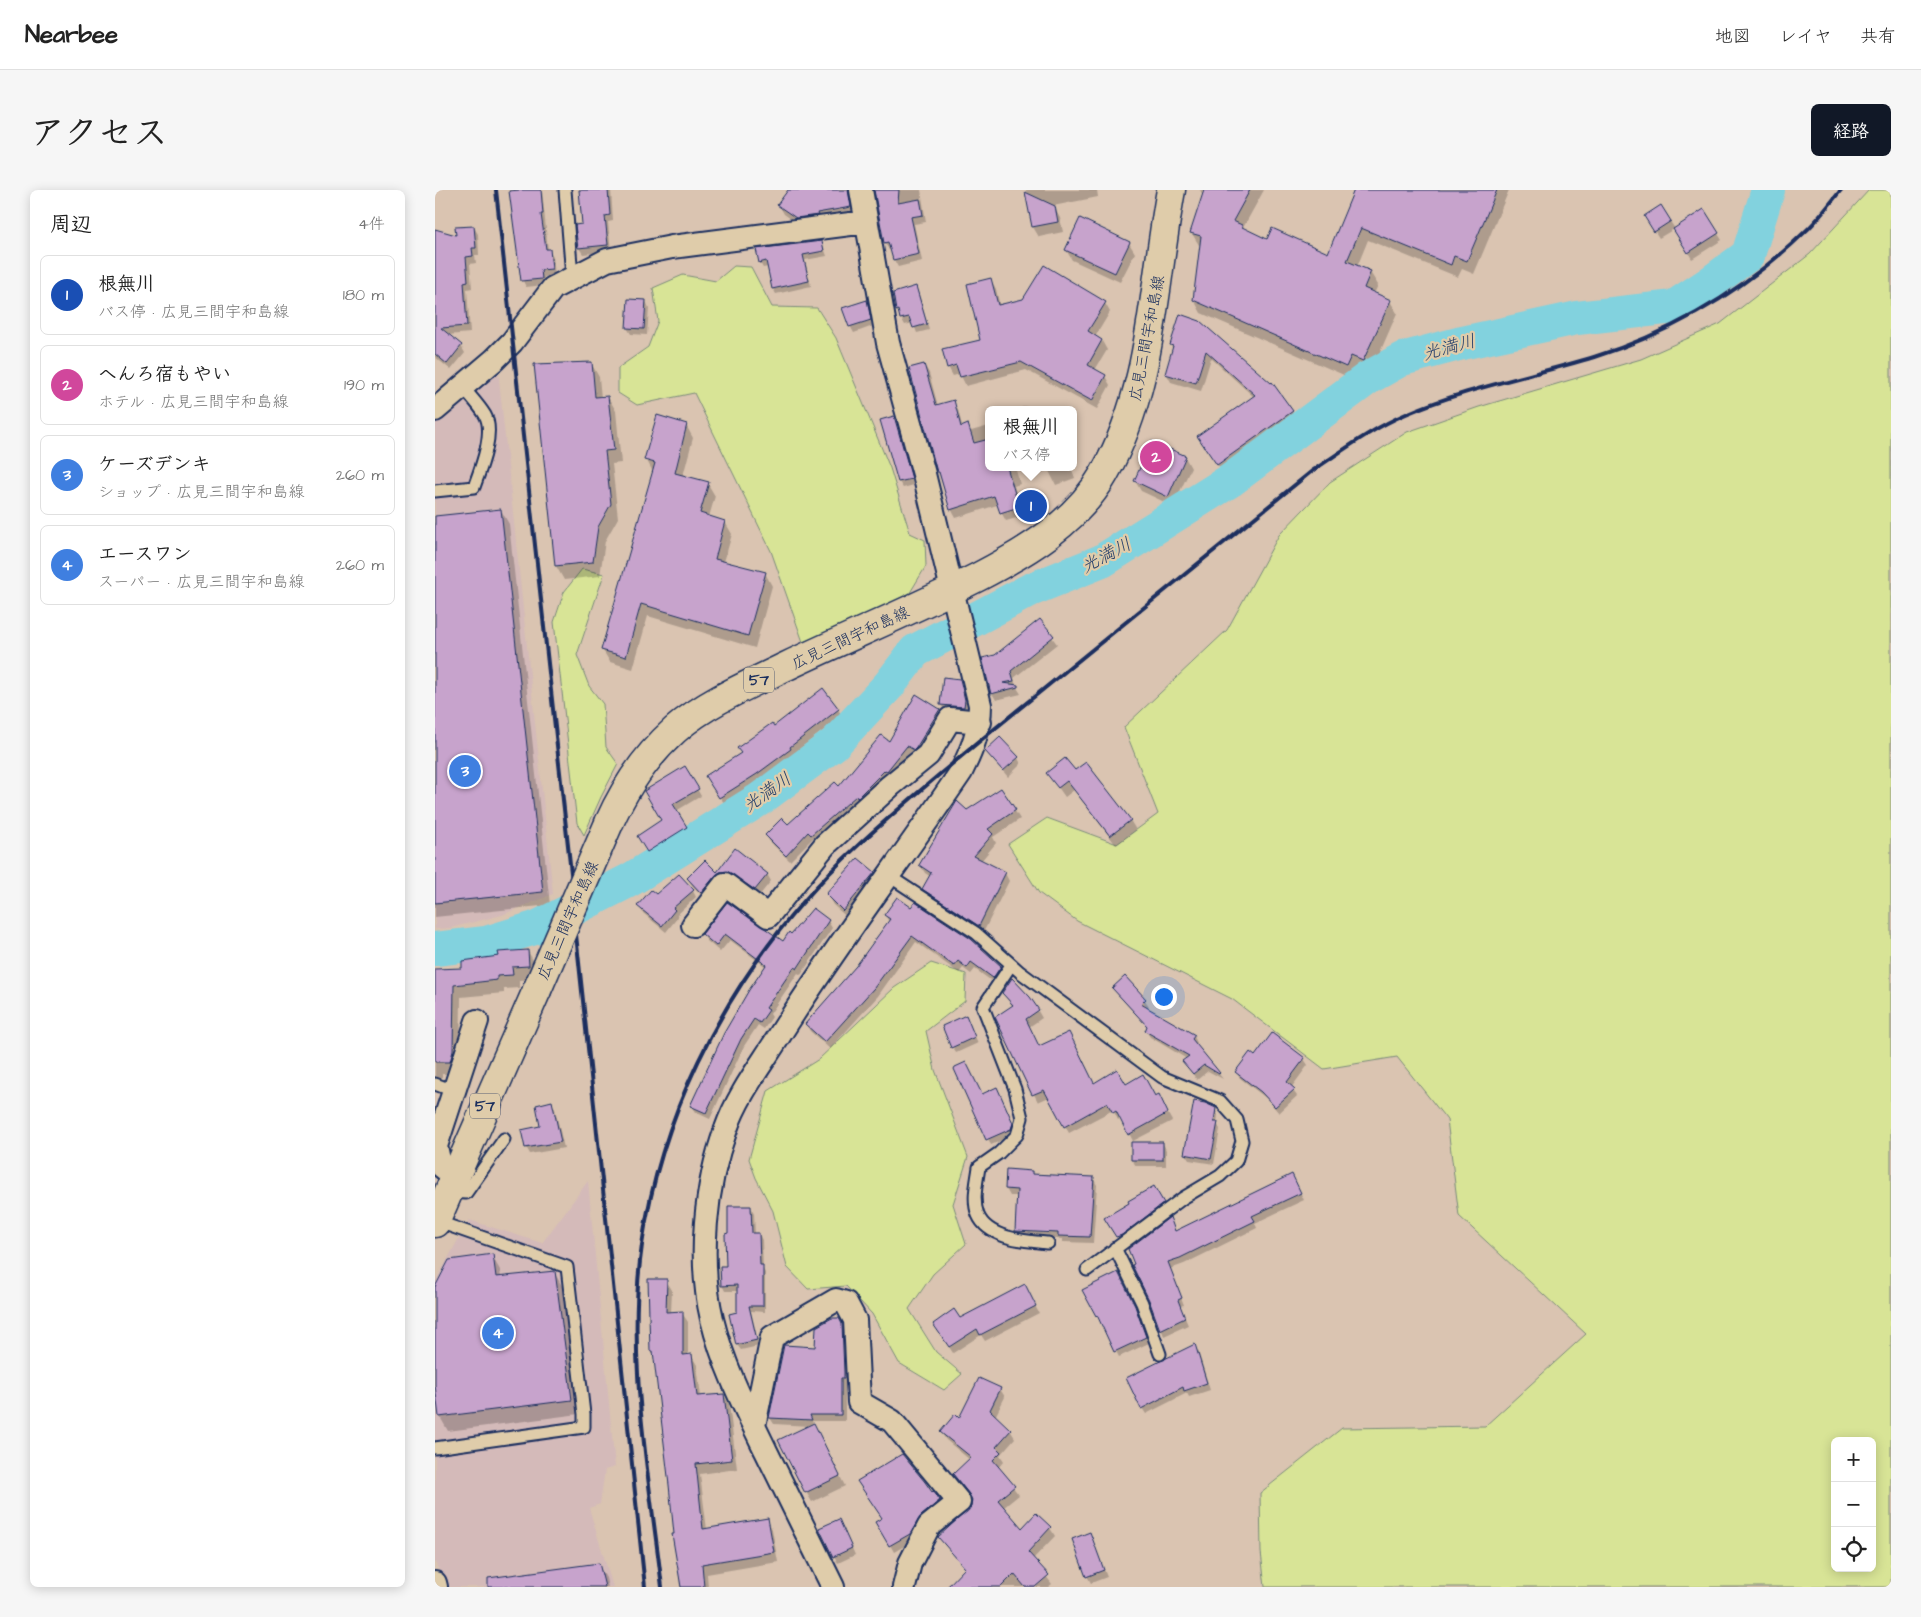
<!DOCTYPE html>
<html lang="ja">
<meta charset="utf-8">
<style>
body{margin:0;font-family:"Architects Daughter","Klee One",sans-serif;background:#f6f6f6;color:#222}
.controls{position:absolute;right:15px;bottom:15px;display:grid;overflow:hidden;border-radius:8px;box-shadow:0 2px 12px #0003}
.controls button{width:45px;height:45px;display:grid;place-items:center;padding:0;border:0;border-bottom:1px solid #e0e0e0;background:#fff;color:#222;font:25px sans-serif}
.you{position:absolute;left:728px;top:806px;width:18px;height:18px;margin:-12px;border:4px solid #fff;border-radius:50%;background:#1a73e8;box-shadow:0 0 0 8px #1a73e833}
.badge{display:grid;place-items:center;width:32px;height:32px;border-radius:50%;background:#111827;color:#fff;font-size:16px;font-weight:700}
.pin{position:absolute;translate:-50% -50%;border:2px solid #fff;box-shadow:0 1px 5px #0006}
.popup{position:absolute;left:550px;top:216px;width:92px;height:65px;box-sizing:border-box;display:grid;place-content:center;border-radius:8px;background:#fff;filter:drop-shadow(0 1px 4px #0005);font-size:16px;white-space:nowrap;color:#767676}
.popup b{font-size:19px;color:#222}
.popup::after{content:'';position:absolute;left:50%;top:100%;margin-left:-10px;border:10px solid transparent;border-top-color:#fff}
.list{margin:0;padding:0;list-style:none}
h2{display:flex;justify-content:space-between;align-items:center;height:65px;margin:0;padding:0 20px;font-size:21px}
h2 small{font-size:16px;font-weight:400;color:#767676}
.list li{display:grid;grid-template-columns:32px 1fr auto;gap:15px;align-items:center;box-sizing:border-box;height:80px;margin:0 10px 10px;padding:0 10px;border:1px solid #e0e0e0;border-radius:8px}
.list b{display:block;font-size:19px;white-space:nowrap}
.list p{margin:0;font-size:16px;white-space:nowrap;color:#767676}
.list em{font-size:16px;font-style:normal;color:#767676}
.icon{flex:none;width:28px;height:28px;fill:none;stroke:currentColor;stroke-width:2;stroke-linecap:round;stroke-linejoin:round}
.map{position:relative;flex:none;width:1456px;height:1397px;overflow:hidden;border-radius:8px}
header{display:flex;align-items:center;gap:30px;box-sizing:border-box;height:70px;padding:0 25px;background:#fff;border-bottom:1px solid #e0e0e0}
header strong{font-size:24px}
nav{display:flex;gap:28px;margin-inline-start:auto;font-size:18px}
.intro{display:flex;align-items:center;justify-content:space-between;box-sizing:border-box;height:120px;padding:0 30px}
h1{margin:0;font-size:35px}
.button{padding:12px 22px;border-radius:8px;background:#111827;color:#fff;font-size:18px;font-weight:700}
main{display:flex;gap:30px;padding:0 30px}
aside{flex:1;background:#fff;border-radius:8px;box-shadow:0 2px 12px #0003}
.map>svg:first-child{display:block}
.built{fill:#d4bab9}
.green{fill:#d8e496;stroke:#7a8a7a;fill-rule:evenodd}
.shadow{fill:#0003}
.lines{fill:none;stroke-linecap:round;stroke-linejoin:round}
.river{stroke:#82d2de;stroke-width:34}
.building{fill:#c7a3cc;stroke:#1b2f5e}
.service-casing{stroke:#1b2f5e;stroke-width:15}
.minor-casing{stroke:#1b2f5e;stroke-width:26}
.primary-casing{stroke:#1b2f5e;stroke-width:31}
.service{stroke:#dfccaa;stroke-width:11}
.minor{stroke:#dfccaa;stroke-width:22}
.primary{stroke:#dfccaa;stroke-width:28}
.rail{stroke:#1b2f5e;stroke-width:4}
.primary-bridge-casing{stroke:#1b2f5e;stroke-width:31;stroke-linecap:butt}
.primary-bridge{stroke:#dfccaa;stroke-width:28}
.labels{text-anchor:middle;stroke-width:4.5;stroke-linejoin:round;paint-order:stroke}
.shield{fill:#dfccaa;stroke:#565e75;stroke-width:1}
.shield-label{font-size:15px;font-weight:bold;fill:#1b2f5e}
.street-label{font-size:16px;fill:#1b2f5e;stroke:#dfccaa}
.water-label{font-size:18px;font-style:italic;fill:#253f6b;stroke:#dfccaa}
</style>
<header>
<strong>Nearbee</strong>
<nav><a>地図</a><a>レイヤ</a><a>共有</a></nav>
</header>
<div class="intro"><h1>アクセス</h1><a class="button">経路</a></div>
<main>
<aside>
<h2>周辺<small>4件</small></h2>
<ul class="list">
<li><span class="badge" style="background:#1a4fb4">1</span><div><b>根無川</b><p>バス停 · 広見三間宇和島線</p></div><em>180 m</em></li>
<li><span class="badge" style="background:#d1479c">2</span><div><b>へんろ宿もやい</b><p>ホテル · 広見三間宇和島線</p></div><em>190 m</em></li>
<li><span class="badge" style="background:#3f7fe0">3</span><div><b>ケーズデンキ</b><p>ショップ · 広見三間宇和島線</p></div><em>260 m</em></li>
<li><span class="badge" style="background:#3f7fe0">4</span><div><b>エースワン</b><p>スーパー · 広見三間宇和島線</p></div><em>260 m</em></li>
</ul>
</aside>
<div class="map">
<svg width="1456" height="1397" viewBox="0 0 1456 1397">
<rect width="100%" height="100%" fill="#dac4b1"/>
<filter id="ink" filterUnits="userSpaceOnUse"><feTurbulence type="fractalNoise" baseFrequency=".02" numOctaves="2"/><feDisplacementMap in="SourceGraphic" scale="10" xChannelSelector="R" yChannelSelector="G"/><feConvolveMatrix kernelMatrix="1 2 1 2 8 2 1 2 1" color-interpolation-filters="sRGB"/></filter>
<g filter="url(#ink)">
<path class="built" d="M63,180L118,704L67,725L15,738L0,739V231Z
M153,991L180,1277L170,1280L165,1314L154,1318L178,1397H12L0,1372V1092L34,1030L107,1053Z"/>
<path class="green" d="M1434,0H1456V1397H830L826,1362L825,1303L907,1238L1050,1236L1151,1144L1024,1026L1012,930L962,867L889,879L797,809L642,731L604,703L573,654L612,628L682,654L723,624L689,537L792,440L844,345L895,292L972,242L1044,217L1206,169L1285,134L1375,64ZM1400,1251H1437V1378H1400Z
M299,76L316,77L337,117L382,118L401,148L455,278L475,343L490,350L491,376L470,411L368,452L336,361L259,203L202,215L183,203V178L213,157L223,131L218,98L248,85L281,91Z
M147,379L169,384L142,465L154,496L168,514L171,557L183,574L166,607L149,645L142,633L119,432L129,402Z
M496,773L531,784L530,811L491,841L500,880L533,967L518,1014L531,1054L498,1084L474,1119L501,1162L527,1184L509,1200L464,1173L437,1124L411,1096L373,1099L352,1077L338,1021L321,988L314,969L333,901L384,869L459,798Z"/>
<path class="shadow" d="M80,0H107L113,60L118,67L120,85L109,87L110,95L91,97L88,91Z
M145,0H176L178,31L173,32L176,61L148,64L144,58L148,35Z
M354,0H416L420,26L367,37L349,24L344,15Z
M441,0H486L491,32L479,34L487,71L463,77L459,70L456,60H454L450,53Z
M591,0H662L663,7L618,16L625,28L628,42L604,47L598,37Z
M765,0H829L808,38L833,50L894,64L921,0H1074L1039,84L1027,79L1023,87L933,50L922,77L935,82L943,95L939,104L955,111L962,123L936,183L923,178L918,189L766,123L759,110L766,56L764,55L756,42L768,5Z
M1226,17L1240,39L1268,21L1287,50L1257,69L1239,39L1224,48L1210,26Z
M39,37L43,44L44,65H40L41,73L35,74L37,98L32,99L35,143L13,145L26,156L30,163L16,180L0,167V40L22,46Z
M387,52L392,66L370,70L376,96L341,104L338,99L333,77L328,78L325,73Z
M694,53L700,63L685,92L637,70L631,60Z
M556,90L561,99L565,116L670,113L675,122L660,147L667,151L672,160L660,180L670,186L675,195L662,219L591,180L531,196L525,184L518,186L513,177L547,151Z
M481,98L484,104L494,140L482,143L478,133L470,135L462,121L459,104Z
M211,111L214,118L212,145L196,144L192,138Z
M432,112L435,118L438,136L419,143L415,136Z
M746,126L857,221L861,230L788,282L768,255L819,207L776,168L766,201L736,192L731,183L738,160L736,155Z
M156,173L164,187L166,208L173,207L181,221L186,273L177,274L183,328L170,351L165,386L129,390L121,376L101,175Z
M489,175L494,183L503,216L518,212L523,220L529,243L554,236V277H580L585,294L579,296L588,326L571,331L562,315L521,328L516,319L503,282Z
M591,216L593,220H581Z
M459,228L463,234L479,295L468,298L464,292L447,231Z
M251,235L258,248L248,286L273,294L280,306L274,327L290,332L297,344L289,372L330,383L337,396L320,458L213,426L198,479L175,472L167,459L218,282L211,269Z
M638,249L642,259L638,261Z
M718,252L750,267L756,278L738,316L706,301L700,291Z
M612,277H636L640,288L621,295Z
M66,320L74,334L115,715L0,727V327Z
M605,431L622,454L579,488L581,496L586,504L561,510L557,503L561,466Z
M524,490L528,497L533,517L532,523L510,521L506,515Z
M403,519L407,526L358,564L359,566L325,591L289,613L275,592L307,563L339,538Z
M504,519L507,526L483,566L476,562L456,587L381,651L378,648L355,671L335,652L331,645L353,636L404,598L454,553Z
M551,561L583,568L586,574L573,587Z
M250,578L266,606L241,621L255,644L217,668L207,652L227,630Z
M640,582L695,630L701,640L681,655L639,600L630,607L613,583Z
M566,599L585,629L558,647L561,653L546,671L570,683L574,691L548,743L493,707L489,699L496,687L490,683L485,675L532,622Z
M300,660L332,684L336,691L324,706L270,709L257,695L253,689L282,684Z
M439,683L445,693L415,730L398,715L392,704Z
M258,701L261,707L242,725L243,727L231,742L208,723L204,716L221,706Z
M293,714L348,753L393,731L397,738L366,785L363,783L335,824L337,827L329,839L323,835L309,856L275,929L260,922L256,916L331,777L295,750L285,762L272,751L268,745Z
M477,719L565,777L570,784L562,795L540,779L536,784L528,778L524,783L481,752L443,806L395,859L375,841L371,834L422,777L454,732L450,725Z
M93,761L100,774L101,789L84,790V798L69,799V803L26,807L25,875L22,884H7V894H0V781L29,779L65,767Z
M679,798L710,810L714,816L711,819L759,846L762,853L761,855L788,889L773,881L762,890L749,872L752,869L715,847L711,841L713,837L683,805Z
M568,803L603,821L607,828L594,837L604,858L659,895L690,896L720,907L727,913L737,931L698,951L686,928L683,930L678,920L634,943L614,907L603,912L564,835L578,817Z
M534,833L543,853L521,863L518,857Z
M820,868L869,869L873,875L856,898L862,906L844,923L831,908L805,888L801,882Z
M521,878L546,905L565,904L580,940L579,945L556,955Z
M117,913L120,919L129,958L95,964L91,957L107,937Z
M780,919L783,925L782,934L785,939L779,974L754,970L750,964Z
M728,953L731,960V976H701L697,970Z
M573,980L597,982L598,985L658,988L662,995L658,1053L628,1052L627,1049L585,1047L581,1040L583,1006H575L571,999Z
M860,992L869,1010L820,1033L822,1038L749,1074L735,1079L749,1115L745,1116L753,1135L729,1146L715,1110L740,1042Z
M719,998L731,1020L686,1053L671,1028Z
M316,1017L319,1023L320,1044H324L327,1050L328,1079L330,1083V1122L316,1121L324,1156L306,1160L302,1155L303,1101H290L287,1095Z
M57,1066L65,1080L66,1088L119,1082L127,1096L144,1224L13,1241L5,1227L0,1185V1100Z
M231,1090L237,1100L236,1123H247L253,1132V1166L256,1165L262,1175L266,1207L289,1205L294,1214L302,1279L265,1284L272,1340L332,1329L337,1339L343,1372L272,1384L273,1397H245L244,1385H246L220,1168L216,1161Z
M686,1090L703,1124L714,1153L684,1167L662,1125Z
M589,1096L604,1123L550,1151L546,1145L518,1163L503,1140Z
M403,1129L410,1141L412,1194H410V1231H377L410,1296L377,1312L371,1302L375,1236L339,1234L335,1228L382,1158Z
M759,1155L763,1161L775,1200L754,1207L752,1203L711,1224L707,1218Z
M565,1199L570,1207L560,1227L575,1240L580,1248L565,1265L569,1271L563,1278L584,1305L568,1318L587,1340L601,1325L615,1338L620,1346L598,1369L617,1394L613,1397H514L530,1379L505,1347L537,1318L538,1309L519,1284L535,1270L511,1250L506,1242Z
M498,1303L508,1317L478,1351L459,1362L442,1332Z
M408,1337L420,1365L403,1373L399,1366Z
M655,1344L672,1387L656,1393L652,1386Z
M163,1374L171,1388L173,1397H63Z"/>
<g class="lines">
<path class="river" d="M0,759L51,753L103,737L195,690L325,609L399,554L454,495L480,461L595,400L667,371L796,290L933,188L967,169L1027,153L1142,128L1239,117L1275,93L1313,65L1333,0"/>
</g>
<path class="building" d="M84,0H106L108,24H106L111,59H115L117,79L106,80L107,89L86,91L74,1Z
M144,0H173L175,25L170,26L173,55L143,58L140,35L147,34Z
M353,0H413L416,17L382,23L383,25L361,28L342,15Z
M439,0H464L463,13L485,9L488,25L476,27L484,64L458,70L453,52L449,53Z
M769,0H815L798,31L807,35V37L832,49L837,38L893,63L919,0H1062L1032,71L1019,66L1016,75L926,38L912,71L936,81L929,98L956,110L928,171L916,166L911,177L758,110L766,46L755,43Z
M590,2L620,16L623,32L597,37Z
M1226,15L1236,31L1219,42L1209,26Z
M1269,19L1284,43L1253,63L1238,39Z
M645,28L695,52L680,83L630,60Z
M39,36L41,58H37L38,66L31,67L33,91L29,92L32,136L6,138L27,155L12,174L0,164V39L21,45L20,37Z
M387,51L389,61L368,65L374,91L337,99L331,71L324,73L321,59Z
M609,75L671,112L653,141L667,150L653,175L671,185L657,211L586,172L525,187L521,175L512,178L507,159L545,150L532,94L556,88L563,115L588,109Z
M481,96L492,134L478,138L474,127L465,129L463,120L461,121L458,103Z
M193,109L211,110L209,139L191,138Z
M432,110L436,130L414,137L407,118Z
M745,124L765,131L836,193L837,192L858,221L782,275L762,246L820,205L771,161L761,193L730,184L738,156L735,155Z
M157,172L160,207L173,206L179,260L170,261L176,314L163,337L158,372L120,376L99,174Z
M489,174L501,215L519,210L526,237L533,234L539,253L554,249V277H572L584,317L565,323L559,306L515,320L504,282H502L474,178Z
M222,225L252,234L240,283L274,292L265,323L290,331L280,369L331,382L313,446L206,414L191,467L166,460L220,273L209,270Z
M459,226L477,289L463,292L445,230Z
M717,251L751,266L733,307L699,291Z
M66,319L108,702L0,713V326Z
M605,429L619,446L576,481L579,491L568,493L583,495V497L556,504L547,468L560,465Z
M508,487L525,489L530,510L529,517L505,515Z
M388,498L404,519L355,557L356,559L322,584L284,608L270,586L306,563L302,558L337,533L339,536Z
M481,504L505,519L481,558L479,560L472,556L452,581L450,580L422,608L421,606L376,645L373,642L351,666L330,645L347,628L353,634L400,592L404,596L446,545L454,551Z
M565,547L584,567L568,581L550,561Z
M630,568L640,580L651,572L696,630L675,646L632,591L623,598L611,583Z
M250,576L264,599L238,614L252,637L212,662L202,646L226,630L209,601Z
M566,598L581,620L553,639L558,644L539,666L571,682L544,736L487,699L496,683L484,675L522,611L532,620Z
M300,658L333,684L320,700L292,681L285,682L280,686L266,703L252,688L270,670L282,682Z
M423,668L440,682L408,721L391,704Z
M244,684L259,700L238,718L240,720L227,736L202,716L216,700L221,704Z
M462,707L476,717L480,712L536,749L566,776L558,788L536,772L532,778L523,771L519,776L477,746L439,798L390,852L370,834L421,776L455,729L449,725Z
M292,712L348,751L354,742L356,744L378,718L394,730L362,779L359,777L331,818L334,820L325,833L319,829L306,849L271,923L255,916L289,843L314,800L331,775L290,744L281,756L267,744Z
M93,760L94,776L77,777L78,785L62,786V790L19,795L18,861L15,872H0V779L27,778V771L64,766L63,762Z
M690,786L711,809L706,814L760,845L757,849L785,883L784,884L769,875L758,884L747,871L754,866L710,841L712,836L677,798Z
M577,788L595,807L604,820L591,829L604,856L634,842L659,893L682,879L691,894L708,884L720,906L724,904L733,923L693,945L681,921L678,923L672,913L629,937L609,900L597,905L560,827L578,815L567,803Z
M531,825L540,847L516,858L507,836Z
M837,843L870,868L852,892L860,899L840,917L826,902L800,882L815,862L820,866Z
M531,872L547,904L562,897L578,933L576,939L551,950L519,879L520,877Z
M117,911L126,952L90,958L86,940L105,936L101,915Z
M759,911L770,913L781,918L779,932H783L776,969L749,964Z
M696,952H728V970H696Z
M571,979L597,981V984L659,987L655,1047L623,1046V1043L580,1041L582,1000L570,999Z
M857,984L866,1003L817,1026L820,1031L745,1068L733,1072L747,1108L743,1110L750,1128L725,1140L714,1110L697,1075L699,1074L693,1059L735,1027L740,1041Z
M719,996L729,1013L687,1045L681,1047L669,1028L694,1013L693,1011Z
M293,1016H316L317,1043H324L325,1075H328V1116H314L322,1150L301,1155L294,1124L302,1122V1095L286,1096L285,1076H291L290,1044L293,1043Z
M58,1064L61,1087L120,1081L137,1210L4,1227L0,1195V1097L14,1070Z
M683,1082L700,1116L711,1147L679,1162L662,1125L661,1126L647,1100Z
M213,1089H232L231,1122L248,1121V1165L257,1164L262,1206L289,1204L297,1270L261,1274L268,1339L333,1328L339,1362L267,1374L269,1397H246L237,1344H239L234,1295L218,1161H215Z
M590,1094L601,1116L545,1145L542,1139L514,1157L498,1134L519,1119L525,1128Z
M397,1128H404L407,1134L409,1182V1188H406V1225H375L377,1230L334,1228L349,1155L380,1157L381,1137Z
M760,1154L772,1193L749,1201L748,1197L706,1219L691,1188Z
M544,1188L566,1198L555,1220L576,1240L561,1257L566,1262L558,1270L580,1296L563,1310L587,1338L601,1323L616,1337L593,1362L614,1385L600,1397H590L579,1384L566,1397H512L530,1378L503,1347L536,1317L537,1310L534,1304L518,1284L536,1267L505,1242L520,1224L524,1228Z
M379,1233L405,1286L370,1303L343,1250Z
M467,1264L490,1292L497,1302L498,1301L505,1310L486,1326L475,1344L454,1356L440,1332L447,1328L422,1291Z
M404,1329L417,1358L398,1367L384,1338Z
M655,1342L669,1380L651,1387L637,1349Z
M164,1373L170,1397H53V1388Z"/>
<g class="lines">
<defs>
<path id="service" d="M130,0L137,87
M0,301L39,297C46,278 60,242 50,225C44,215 35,206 28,197
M454,686L541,743L585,782L727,887L785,911L802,930L807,951L801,971L785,986L748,1008L652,1080
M576,775L548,817L580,899L587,928L582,945L564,963L544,977C542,992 537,1010 543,1025C553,1049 591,1051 613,1053
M0,894L19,901
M14,1002L31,1003L69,949
M680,1058L707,1113L725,1164
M0,1258L149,1237V1224L132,1077L1,1031"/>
<path id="minor" d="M0,220L59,170L77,152L118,98L172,70L237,57L431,32
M258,735L290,694L333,726L390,655L455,596L493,565L515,529L545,532
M20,987L5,975L1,956L42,831
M319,1236L337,1147L401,1110L411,1113L420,1130L424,1212L457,1231L524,1312L494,1336L475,1373L469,1397
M0,1393L1,1397
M398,1397C376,1352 353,1306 331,1261C310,1218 288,1175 277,1129C263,1070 270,996 291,939C303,904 327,874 346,843C402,754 467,669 526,582C537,560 545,540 545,515L489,284L453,153L426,0"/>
<path id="primary" d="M174,633C190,597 211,566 240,540C270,513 315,494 352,476C415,446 480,419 543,387C591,362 641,333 669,284C718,198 718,96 736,0
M0,1033L102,800"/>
</defs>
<use href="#service" class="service-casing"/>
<use href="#minor" class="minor-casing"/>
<use href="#primary" class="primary-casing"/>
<use href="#service" class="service"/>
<use href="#minor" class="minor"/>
<use href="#primary" class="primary"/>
<path class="rail" d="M61,0L137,692L140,735L210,1397
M227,1397C214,1286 191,1167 207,1055C225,928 285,807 369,711C404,670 445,635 486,600C525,567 565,534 605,502C696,428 787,355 877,281C907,261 938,238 971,224C1031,198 1097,186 1159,167C1242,141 1312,99 1374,38C1386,26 1396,12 1406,0"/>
<defs>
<path id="primary-bridge" d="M102,800L174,633"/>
</defs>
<use href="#primary-bridge" class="primary-bridge-casing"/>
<use href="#primary-bridge" class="primary-bridge"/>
</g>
</g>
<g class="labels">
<g class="shield">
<rect x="309" y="477.5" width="30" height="25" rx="4"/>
<rect x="35" y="903.5" width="30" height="25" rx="4"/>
</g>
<g class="shield-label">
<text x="324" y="495">57</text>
<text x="50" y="921">57</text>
</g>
<g class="street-label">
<text transform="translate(711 148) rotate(-79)" y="6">広見三間宇和島線</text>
<text transform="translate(415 447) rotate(-25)" y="6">広見三間宇和島線</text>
<text transform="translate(132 730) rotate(-66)" y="6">広見三間宇和島線</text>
</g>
<g class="water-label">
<text transform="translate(1014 157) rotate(-15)" y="6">光満川</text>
<text transform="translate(671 365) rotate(-28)" y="6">光満川</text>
<text transform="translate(332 602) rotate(-35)" y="6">光満川</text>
</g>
</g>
</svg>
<div class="controls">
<button>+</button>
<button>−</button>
<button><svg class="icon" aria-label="locate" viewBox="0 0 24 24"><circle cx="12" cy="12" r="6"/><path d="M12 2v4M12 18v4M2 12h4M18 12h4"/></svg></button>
</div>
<div class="you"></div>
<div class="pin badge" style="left:596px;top:316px;background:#1a4fb4">1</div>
<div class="popup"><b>根無川</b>バス停</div>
<div class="pin badge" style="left:721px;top:267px;background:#d1479c">2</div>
<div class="pin badge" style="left:30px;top:581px;background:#3f7fe0">3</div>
<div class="pin badge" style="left:63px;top:1143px;background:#3f7fe0">4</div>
</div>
</main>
